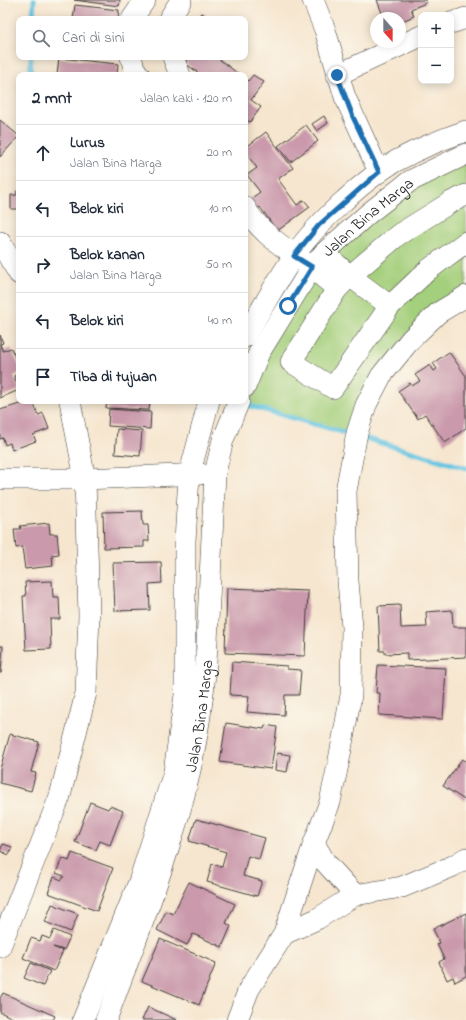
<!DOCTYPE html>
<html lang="id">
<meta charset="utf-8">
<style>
body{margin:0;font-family:"Indie Flower",sans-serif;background:#f6f6f7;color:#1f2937}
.controls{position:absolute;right:12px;top:12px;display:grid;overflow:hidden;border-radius:8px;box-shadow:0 2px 10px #0003}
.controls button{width:36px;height:36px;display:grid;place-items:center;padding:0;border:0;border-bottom:1px solid #e0e1e3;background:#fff;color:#1f2937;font:20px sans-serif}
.compass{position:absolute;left:370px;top:12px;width:36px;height:36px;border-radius:50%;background:#fff;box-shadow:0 2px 10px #0003;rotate:159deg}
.stop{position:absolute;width:12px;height:12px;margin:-9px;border:3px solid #1f6fb2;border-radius:50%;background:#fff}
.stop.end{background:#1f6fb2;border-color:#fff;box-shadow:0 1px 4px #0008}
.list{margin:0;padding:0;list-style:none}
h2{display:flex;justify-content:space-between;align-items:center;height:52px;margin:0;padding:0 16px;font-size:17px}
h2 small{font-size:13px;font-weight:400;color:#747a83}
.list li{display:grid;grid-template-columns:26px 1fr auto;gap:12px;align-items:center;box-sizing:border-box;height:56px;padding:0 16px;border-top:1px solid #e0e1e3}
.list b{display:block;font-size:15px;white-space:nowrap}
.list p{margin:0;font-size:13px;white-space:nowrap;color:#747a83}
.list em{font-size:13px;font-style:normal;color:#747a83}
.icon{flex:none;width:22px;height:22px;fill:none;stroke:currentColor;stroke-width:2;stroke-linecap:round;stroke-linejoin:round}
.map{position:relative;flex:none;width:466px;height:1020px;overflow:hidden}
.search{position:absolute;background:#fff;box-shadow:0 2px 10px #0003;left:16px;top:16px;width:232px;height:44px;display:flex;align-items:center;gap:10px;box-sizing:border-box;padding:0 14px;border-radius:8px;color:#747a83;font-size:15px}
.panel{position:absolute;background:#fff;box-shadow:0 2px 10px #0003;left:16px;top:72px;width:232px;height:332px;border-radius:8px}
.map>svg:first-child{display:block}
.green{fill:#a4cf7b;stroke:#60764c}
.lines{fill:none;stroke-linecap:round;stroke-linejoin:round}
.stream{stroke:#64c4e2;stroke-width:5}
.building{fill:#ca9aac}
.minor-casing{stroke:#3d3a37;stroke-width:22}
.minor{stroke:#fff;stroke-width:21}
.route{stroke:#1f6fb2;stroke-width:5}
.labels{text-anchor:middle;stroke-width:3;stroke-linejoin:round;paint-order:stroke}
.street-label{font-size:16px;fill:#1c1c1c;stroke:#fbf7ec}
</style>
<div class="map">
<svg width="466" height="1020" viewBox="0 0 466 1020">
<rect width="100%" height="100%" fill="#fbf7ec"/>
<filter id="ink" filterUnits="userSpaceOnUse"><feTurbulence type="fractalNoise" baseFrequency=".025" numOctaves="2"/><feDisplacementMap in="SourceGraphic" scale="8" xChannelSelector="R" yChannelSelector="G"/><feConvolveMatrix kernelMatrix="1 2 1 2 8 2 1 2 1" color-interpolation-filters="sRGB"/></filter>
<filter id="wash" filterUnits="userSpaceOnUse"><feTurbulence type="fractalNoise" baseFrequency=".012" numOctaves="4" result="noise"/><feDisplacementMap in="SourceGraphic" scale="16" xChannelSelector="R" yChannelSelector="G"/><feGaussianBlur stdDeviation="0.9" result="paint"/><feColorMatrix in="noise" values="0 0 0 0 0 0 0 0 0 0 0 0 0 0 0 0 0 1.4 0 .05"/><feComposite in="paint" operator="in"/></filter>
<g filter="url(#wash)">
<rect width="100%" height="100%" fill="#f6e6cf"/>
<path class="green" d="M466,154V297L411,339L356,436L240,403L324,253Z"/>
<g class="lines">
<path class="stream" d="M33,19L34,0
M30,75L31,57
M243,404L353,435
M361,437L466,468"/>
</g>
<g id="blocks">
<path class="building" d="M74,0H120L119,6Z
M377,0H425L426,3L411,9L414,16L400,22V18L397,15L384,18Z
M75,5L119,10L118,19H73Z
M202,13L210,19H197Z
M189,57H216L240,75H201L185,63Z
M59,58L118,64L117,75H57Z
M253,75L264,82L251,100L261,107L250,122L245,119V79L248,81Z
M324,116L328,123L317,131L312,124Z
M0,120L19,136L0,157Z
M306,125L318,141L291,162L278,146Z
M266,132L293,168L278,179L297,205L304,200L310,207L277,231L260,207L253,212L245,203L260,192L247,175L257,168L245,152V148Z
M17,191H19V209H11V195H17Z
M0,335L3,343L0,344L3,351L11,348L19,366V373L14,376L19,390L0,398Z
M449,352L466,376V428L445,443L425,414L418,419L398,391L410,383L412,386L420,381L415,375L430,365L434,371L437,369L433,363Z
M30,401H33L38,415L43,413L49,429L33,435L36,441L12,450L10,443L5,445L3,438L0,439V410Z
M107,401H150L149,410L106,408Z
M109,409L151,412L150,429L108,426Z
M117,429L142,431L140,456L115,454Z
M142,511L143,525H148L149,541H144V547L104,548L103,512Z
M49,523L50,534H57L59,554L52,555L53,566L25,569L22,547L16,548L14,529H21L20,526Z
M161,562L162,583L149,584L150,610L115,611L113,563Z
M52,581L53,597H59L60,619H50L51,649L26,650L23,596H26L25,582Z
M227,588L308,591L305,656L225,653Z
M400,605L401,628L427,627L426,612L452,610L453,627H466V657L407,660V653L385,654V651H380L378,606Z
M0,646H3L1,673H0Z
M232,662L287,666V669L301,670L299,695H285L284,715L247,712L249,696L230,695Z
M378,665L446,668L443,719L379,715L380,693H376Z
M226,723L264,729L265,725L277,727L271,769L220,762Z
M10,734L39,742L31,772L36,773L31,791L0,783V769Z
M277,753L290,755L287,772L275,770Z
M462,759L466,761V801L443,786Z
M90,802L108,809L110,806L123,811L110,845L100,841L96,850L75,842Z
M196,819L265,838L259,859L248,856L243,876L262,881L257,896L207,882L212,864L222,867L226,852L189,841Z
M3,844L12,847L9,855L0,851Z
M72,853L113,868L97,911L48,893L54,877L62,880L64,876L56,873L62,858L69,861Z
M189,882L235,904L226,923L231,926L222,947L193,934L187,945L157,930L166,911L173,914Z
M52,904L78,914L71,932L45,922Z
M466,913V976L455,982L453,977L447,980L439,962L444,959L437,944L440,943L433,929Z
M54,930L70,937L64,950L53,947L63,951L54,971L23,958L31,938L40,941L42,936L50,939Z
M160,939L216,963L199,1005L142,981Z
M31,963L50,971L43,986L24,978Z
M3,993L55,1016L53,1020H17L0,1012V998Z
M148,1007L177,1020H142Z"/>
</g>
</g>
<g filter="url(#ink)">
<use href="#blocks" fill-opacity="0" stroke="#3d3a37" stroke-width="1"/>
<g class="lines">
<defs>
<g id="minor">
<path d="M313,0L325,30L345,97L379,172"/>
<path d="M132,19L145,0"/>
<path d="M169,19L181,0"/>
<path d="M451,23L466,18"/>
<path d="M131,57L134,68L139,75"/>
<path d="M173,57L180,75"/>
<path d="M337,75L421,36"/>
<path d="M245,207C260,234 287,249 311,267C320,274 329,282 337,289"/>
<path d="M0,242L19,274"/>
<path d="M324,253L350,276L390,306L333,388L291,362L337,289L350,276L398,235L451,202L466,195"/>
<path d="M390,306L428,270L466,242"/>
<path d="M245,337C261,310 276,282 294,256C315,225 363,180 396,161C418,149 442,139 466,131"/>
<path id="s1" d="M245,387L259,353L312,267L324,253L369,213L410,181L466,154"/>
<path d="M0,479H85L201,474"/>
<path d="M314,843L325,862L355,895"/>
<path d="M284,934L317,919L355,895L402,887L453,866L466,858"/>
<path d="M0,947L60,796L86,693L89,615L85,479L70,401"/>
<path d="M83,1020L139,882L174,772L185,695V541L189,476L209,401"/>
<path id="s2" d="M106,1020C127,962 151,905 169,846C189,787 201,724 206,663L215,473L223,440L239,401"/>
<path d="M237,1020L249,989L284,934L314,843L330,802L339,760L351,695L352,627L348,581L346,491L357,433L366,405L381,376L411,339L438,313L466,296"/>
</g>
</defs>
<use href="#minor" class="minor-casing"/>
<use href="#minor" class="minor"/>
</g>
</g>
<g class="lines" filter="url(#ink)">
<path class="route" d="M288,306L312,267L294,256L319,225L379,172L353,117L337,75"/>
</g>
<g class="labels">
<g class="street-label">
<text dy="6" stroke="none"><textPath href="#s1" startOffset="213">Jalan Bina Marga</textPath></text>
<text dy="6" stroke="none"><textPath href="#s2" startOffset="319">Jalan Bina Marga</textPath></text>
</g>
</g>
</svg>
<div class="controls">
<button>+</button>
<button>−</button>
</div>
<svg class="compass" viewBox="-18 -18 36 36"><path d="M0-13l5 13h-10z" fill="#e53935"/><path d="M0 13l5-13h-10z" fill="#747a83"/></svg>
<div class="stop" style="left:288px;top:306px"></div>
<div class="stop end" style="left:337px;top:75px"></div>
<div class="search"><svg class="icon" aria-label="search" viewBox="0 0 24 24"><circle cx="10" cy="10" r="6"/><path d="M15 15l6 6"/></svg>Cari di sini</div>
<section class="panel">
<h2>2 mnt<small>Jalan kaki · 120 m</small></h2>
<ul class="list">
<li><svg class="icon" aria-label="ahead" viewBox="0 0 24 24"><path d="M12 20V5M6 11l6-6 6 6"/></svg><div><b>Lurus</b><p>Jalan Bina Marga</p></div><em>20 m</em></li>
<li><svg class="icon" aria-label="left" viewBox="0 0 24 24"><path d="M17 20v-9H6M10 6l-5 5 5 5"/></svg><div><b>Belok kiri</b></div><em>10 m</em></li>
<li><svg class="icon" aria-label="right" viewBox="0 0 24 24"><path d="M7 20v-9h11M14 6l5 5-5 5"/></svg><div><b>Belok kanan</b><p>Jalan Bina Marga</p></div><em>50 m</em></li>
<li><svg class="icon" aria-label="left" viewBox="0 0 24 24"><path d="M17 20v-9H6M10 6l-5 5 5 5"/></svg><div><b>Belok kiri</b></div><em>40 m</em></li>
<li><svg class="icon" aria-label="arrive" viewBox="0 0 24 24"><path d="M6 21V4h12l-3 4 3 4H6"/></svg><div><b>Tiba di tujuan</b></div></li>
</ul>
</section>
</div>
